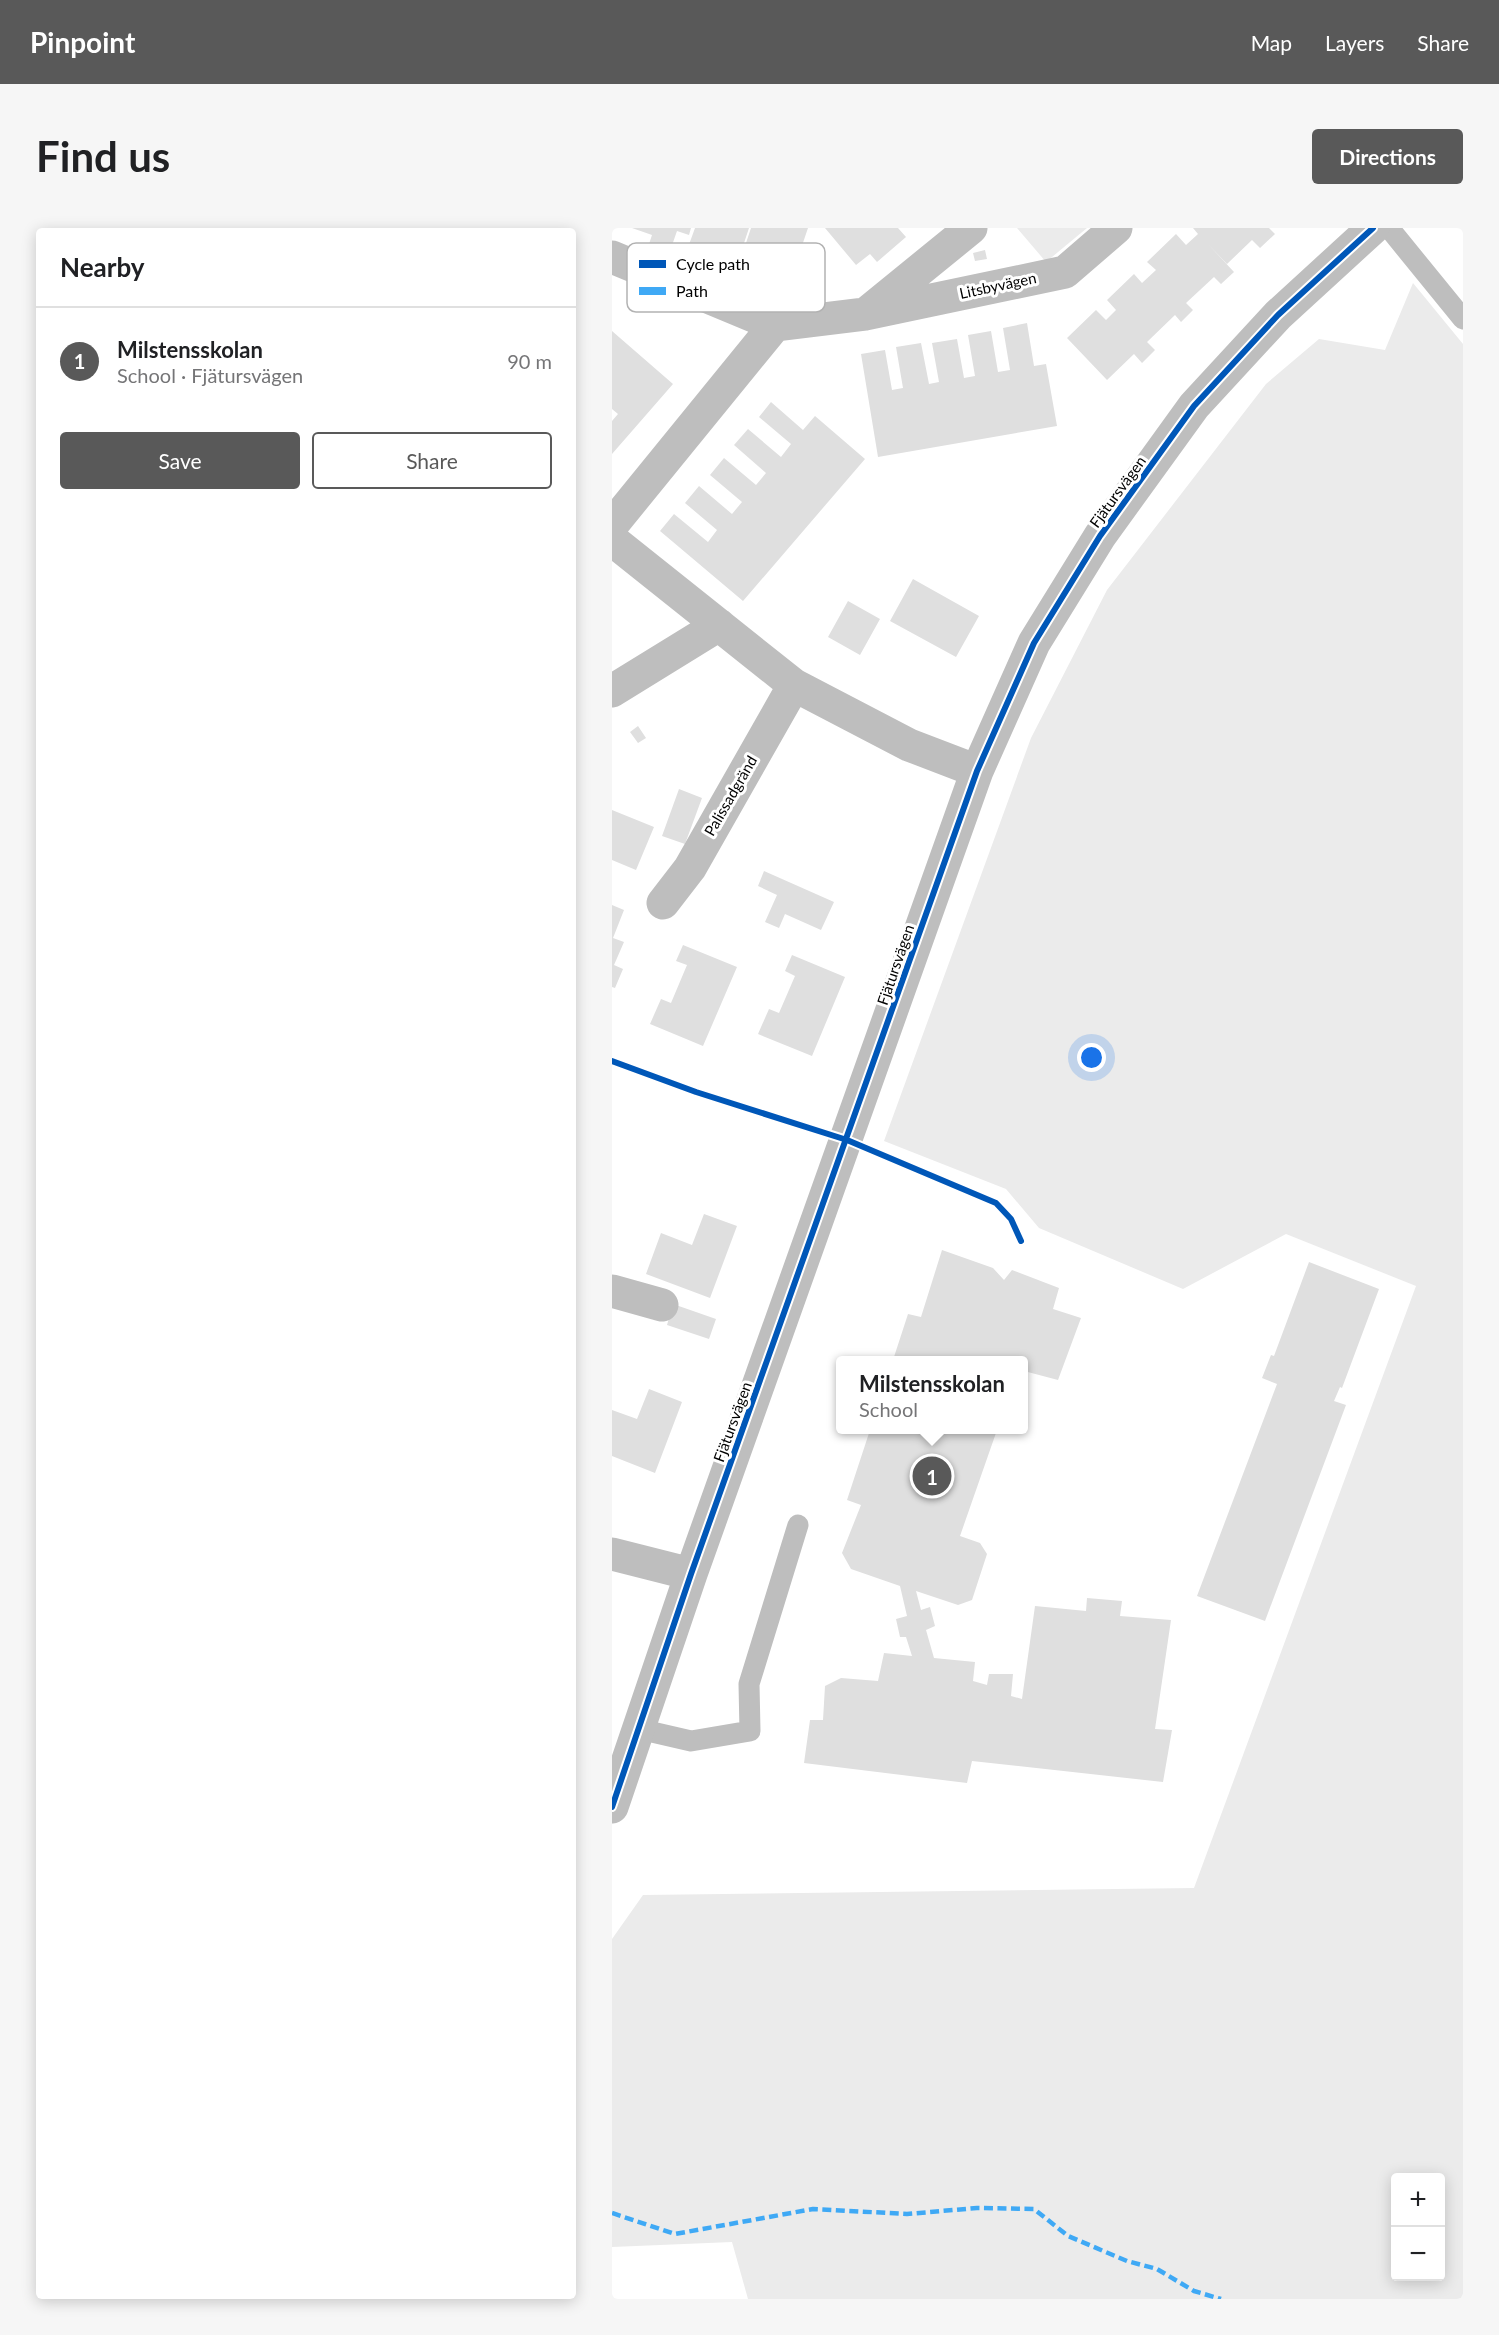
<!DOCTYPE html>
<meta charset="utf-8">
<style>
body{margin:0;font-family:Lato,sans-serif;background:#f6f6f6;color:#202124}
.controls{position:absolute;right:18px;bottom:18px;display:grid;overflow:hidden;border-radius:6px;box-shadow:0 3px 15px #0003}
.controls button{width:54px;height:54px;display:grid;place-items:center;padding:0;border:0;border-bottom:2px solid #e0e0e0;background:#fff;color:#202124;font:30px sans-serif}
.you{position:absolute;left:480px;top:830px;width:21px;height:21px;margin:-15px;border:4px solid #fff;border-radius:50%;background:#1a73e8;box-shadow:0 0 0 9px #1a73e833}
.badge{display:grid;place-items:center;width:39px;height:39px;border-radius:50%;background:#595959;color:#fff;font-size:20px;font-weight:700}
.pin{position:absolute;translate:-50% -50%;border:3px solid #fff;box-shadow:0 2px 6px #0006}
.popup{position:absolute;left:224px;top:1128px;width:192px;height:78px;box-sizing:border-box;display:grid;place-content:center;border-radius:6px;background:#fff;filter:drop-shadow(0 2px 4px #0005);font-size:20px;white-space:nowrap;color:#757577}
.popup b{font-size:22px;color:#202124}
.popup::after{content:'';position:absolute;left:50%;top:100%;margin-left:-12px;border:12px solid transparent;border-top-color:#fff}
.list{margin:0;padding:0;list-style:none}
h2{display:flex;justify-content:space-between;align-items:center;height:78px;margin:0;padding:0 24px;font-size:26px}
h2 small{font-size:20px;font-weight:400;color:#757577}
.list li{display:grid;grid-template-columns:39px 1fr auto;gap:18px;align-items:center;box-sizing:border-box;height:108px;padding:0 24px;border-top:2px solid #e0e0e0}
.list b{display:block;font-size:22px;white-space:nowrap}
.list p{margin:0;font-size:20px;white-space:nowrap;color:#757577}
.list em{font-size:20px;font-style:normal;color:#757577}
.actions{display:flex;gap:12px;padding:18px 24px}
.actions a{flex:1;padding:14px 0;border:2px solid #595959;border-radius:6px;text-align:center;font-size:21px;color:#595959}
.actions .main{background:#595959;color:#fff}
.map{position:relative;flex:none;width:851px;height:2071px;overflow:hidden;border-radius:6px}
header{display:flex;align-items:center;gap:36px;box-sizing:border-box;height:84px;padding:0 30px;background:#595959;color:#fff}
header strong{font-size:28px}
nav{display:flex;gap:33px;margin-inline-start:auto;font-size:21px}
.intro{display:flex;align-items:center;justify-content:space-between;box-sizing:border-box;height:144px;padding:0 36px}
h1{margin:0;font-size:42px}
.button{padding:15px 27px;border-radius:6px;background:#595959;color:#fff;font-size:21px;font-weight:700}
main{display:flex;gap:36px;padding:0 36px}
aside{flex:1;background:#fff;border-radius:6px;box-shadow:0 3px 15px #0003}
.map>svg:first-child{display:block}
.green{fill:#ebebeb;fill-rule:evenodd}
.building{fill:#dfdfdf}
.lines{fill:none;stroke-linecap:round;stroke-linejoin:round}
.lane{stroke:#bebebe;stroke-width:21}
.street{stroke:#bebebe;stroke-width:33}
.quiet{stroke:#3fa9f5;stroke-width:4.5;stroke-dasharray:9 4.5;stroke-linecap:butt}
.cycleway-casing{stroke:#fff;stroke-width:10}
.cycleway{stroke:#0057b8;stroke-width:6}
.labels{text-anchor:middle;stroke-width:6;stroke-linejoin:round;paint-order:stroke}
.street-label{font-size:15px;fill:#000;stroke:#fff}
.key{fill:#fff;stroke:#b2b2b2;stroke-width:1.5}
.key-label{font-size:16px;fill:#000}
</style>
<header>
<strong>Pinpoint</strong>
<nav><a>Map</a><a>Layers</a><a>Share</a></nav>
</header>
<div class="intro"><h1>Find us</h1><a class="button">Directions</a></div>
<main>
<aside>
<h2>Nearby<small></small></h2>
<ul class="list">
<li><span class="badge">1</span><div><b>Milstensskolan</b><p>School · Fjätursvägen</p></div><em>90 m</em></li>
</ul>
<div class="actions"><a class="main">Save</a><a>Share</a></div>
</aside>
<div class="map">
<svg width="851" height="2071" viewBox="0 0 851 2071">
<rect width="100%" height="100%" fill="#fff"/>
<path class="green" d="M405,0H475L434,34Z
M801,55L851,116V2071H136L120,2014L0,2019V1711L31,1667L582,1660L804,1058L674,1006L571,1061L427,1000L394,961L272,913L419,510L495,362L654,156L707,111L773,122ZM784,1950H828V2048H784Z"/>
<path class="building" d="M20,0H79L77,7L65,3L58,23L37,16L40,7Z
M83,0H137L128,27L114,22L107,43L89,37L93,28L75,22Z
M139,0H196L178,53L166,49L163,57L142,50L145,42L127,36Z
M213,0H286L294,9L265,34L258,26L244,37Z
M581,0H657L663,6L648,20L640,12L615,36L595,15L622,44L609,56L602,49L574,75L581,82L569,94L563,87L535,114L543,122L530,135L522,126L495,152L455,110L484,82L494,92L504,82L495,72L522,46L530,55L544,42L535,34L564,6L574,17L586,6Z
M373,22L375,31L363,33L361,25Z
M415,95L422,138L434,136L445,198L266,229L249,126L273,122L280,162L291,160L284,119L309,115L317,156L327,154L320,115L345,111L352,150L363,148L356,107L379,103L386,144L398,142L391,100Z
M0,103L61,156L0,226V193L6,186L0,181Z
M159,174L191,202L203,188L253,231L131,373L48,303L62,286L96,314L105,302L73,275L87,258L120,286L130,274L98,247L112,230L144,257L154,245L122,217L136,201L169,229L179,216L147,189Z
M301,351L367,388L344,429L278,393Z
M236,373L268,391L248,427L216,409Z
M26,498L34,510L26,515L18,504Z
M67,561L90,570L73,616L50,608Z
M0,582L42,599L24,642L0,632Z
M152,643L222,674L209,702L173,686L167,700L153,694L165,667L146,658Z
M0,677L12,682L1,710L12,714L2,737L11,741L3,760L0,759Z
M71,717L125,739L91,818L38,796L49,771L59,775L75,737L64,733Z
M180,727L233,749L200,828L146,806L157,781L167,785L183,748L173,743Z
M92,986L125,998L98,1070L34,1046L49,1005L80,1017Z
M330,1022L381,1040L392,1052L400,1042L447,1060L441,1081L469,1090L446,1152L412,1143V1132H281L296,1086L309,1089Z
M697,1034L767,1061L730,1160L728,1159L722,1173L734,1177L653,1393L585,1368L665,1156L650,1150L659,1127L662,1128Z
M61,1076L104,1091L97,1111L55,1097Z
M37,1161L70,1174L43,1245L0,1228V1182L25,1191Z
M258,1202H385L348,1308L368,1315L375,1326L360,1372L346,1377L304,1363L309,1382L318,1379L323,1398L314,1402L322,1430L363,1434L361,1453L375,1457L377,1446H401L399,1468L410,1471L423,1378L474,1383L475,1370L510,1373L508,1388L559,1392L543,1501L560,1502L551,1554L360,1533L355,1555L192,1535L198,1492H211L213,1458L229,1450L266,1453L272,1425L300,1428L294,1409H288L284,1391L295,1388L288,1358L239,1341L230,1325L249,1277L235,1272Z"/>
<g class="lines">
<path class="lane" d="M777,0L851,91
M27,1501L79,1513L138,1503L137,1456L186,1297"/>
<path class="street" d="M0,29L163,97L253,86L453,44L504,0
M257,83L359,0
M0,297L163,97
M0,312L182,457L297,517L365,543
M0,463L107,397
M51,675L78,640L182,457
M0,1063L50,1077
M0,1326L79,1346
M0,1579L79,1346L365,543L422,415L488,308L582,178L666,87L761,0"/>
<path class="quiet" d="M0,1985L63,2006L201,1981L295,1986L365,1980L422,1981L456,2008L515,2033L545,2041L582,2063L609,2071"/>
<defs>
<path id="cycleway" d="M0,833L84,864L235,912L384,975L399,991L409,1013
M0,1579L79,1346L365,543L422,415L488,308L582,178L666,87L761,0"/>
</defs>
<use href="#cycleway" class="cycleway-casing"/>
<use href="#cycleway" class="cycleway"/>
</g>
<g class="labels">
<g class="street-label">
<text transform="translate(386 58) rotate(-12)" y="5">Litsbyvägen</text>
<text transform="translate(506 264) rotate(-54)" y="5">Fjätursvägen</text>
<text transform="translate(119 568) rotate(-60)" y="5">Palissadgränd</text>
<text transform="translate(284 737) rotate(-71)" y="5">Fjätursvägen</text>
<text transform="translate(121 1194) rotate(-70)" y="5">Fjätursvägen</text>
</g>
</g>
<rect x="15" y="15" width="198" height="69" rx="9" class="key"/>
<rect x="27" y="32" width="27" height="8" fill="#0057b8"/>
<rect x="27" y="59" width="27" height="8" fill="#3fa9f5"/>
<g class="key-label">
<text x="64" y="42">Cycle path</text>
<text x="64" y="69">Path</text>
</g>
</svg>
<div class="controls">
<button>+</button>
<button>−</button>
</div>
<div class="you"></div>
<div class="pin badge" style="left:320px;top:1248px">1</div>
<div class="popup"><b>Milstensskolan</b>School</div>
</div>
</main>
